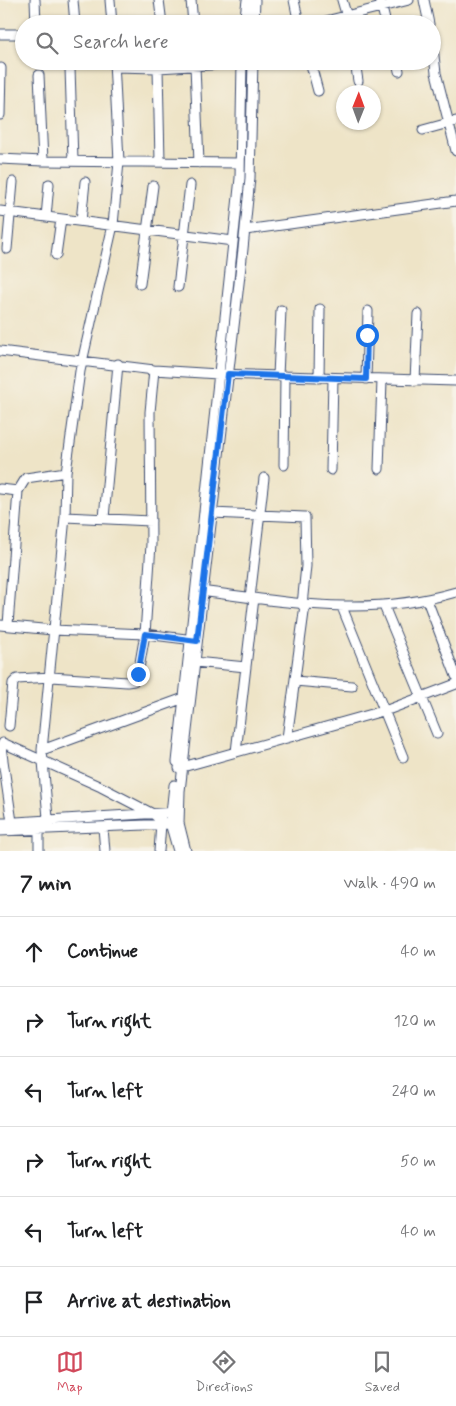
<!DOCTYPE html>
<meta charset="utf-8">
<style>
body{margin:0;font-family:Mynerve,sans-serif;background:#f6f6f6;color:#202124}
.compass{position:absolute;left:336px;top:85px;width:45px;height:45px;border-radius:50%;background:#fff;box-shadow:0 1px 4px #0004;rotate:1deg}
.stop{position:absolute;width:15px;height:15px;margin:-11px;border:4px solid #1a73e8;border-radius:50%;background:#fff}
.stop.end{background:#1a73e8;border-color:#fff;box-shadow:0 1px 5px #0008}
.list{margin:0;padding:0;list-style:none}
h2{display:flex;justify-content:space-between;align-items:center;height:65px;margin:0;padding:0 20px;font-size:21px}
h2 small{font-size:16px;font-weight:400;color:#757577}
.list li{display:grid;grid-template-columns:32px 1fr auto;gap:15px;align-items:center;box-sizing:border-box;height:70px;padding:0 20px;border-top:1px solid #e0e0e0}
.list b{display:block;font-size:19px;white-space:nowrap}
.list em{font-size:16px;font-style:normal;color:#757577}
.icon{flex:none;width:28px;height:28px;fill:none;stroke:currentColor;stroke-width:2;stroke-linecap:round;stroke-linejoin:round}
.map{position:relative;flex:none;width:456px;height:851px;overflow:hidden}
.search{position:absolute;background:#fff;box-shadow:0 1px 4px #0004;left:15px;right:15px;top:15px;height:55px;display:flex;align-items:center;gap:12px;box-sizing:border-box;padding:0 18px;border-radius:28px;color:#757577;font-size:19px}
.sheet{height:485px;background:#fff}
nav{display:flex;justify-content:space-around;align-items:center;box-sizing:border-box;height:70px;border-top:1px solid #e0e0e0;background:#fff;font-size:14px;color:#757577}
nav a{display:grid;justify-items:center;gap:2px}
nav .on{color:#d1495b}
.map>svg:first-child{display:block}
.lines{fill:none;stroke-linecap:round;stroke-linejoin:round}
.minor-casing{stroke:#3b4a6e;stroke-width:11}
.minor{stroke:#fff;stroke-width:9}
.route{stroke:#1a73e8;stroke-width:6}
</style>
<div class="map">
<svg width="456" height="851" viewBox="0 0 456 851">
<rect width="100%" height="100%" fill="#f7f3e8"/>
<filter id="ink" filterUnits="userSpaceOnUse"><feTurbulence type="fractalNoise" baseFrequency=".02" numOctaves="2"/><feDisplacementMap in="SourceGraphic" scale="10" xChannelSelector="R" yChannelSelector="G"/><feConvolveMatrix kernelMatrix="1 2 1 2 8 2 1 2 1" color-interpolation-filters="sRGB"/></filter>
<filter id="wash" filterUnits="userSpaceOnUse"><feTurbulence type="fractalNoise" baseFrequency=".0096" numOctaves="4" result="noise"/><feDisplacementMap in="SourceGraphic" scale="20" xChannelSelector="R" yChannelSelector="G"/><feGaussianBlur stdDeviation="1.12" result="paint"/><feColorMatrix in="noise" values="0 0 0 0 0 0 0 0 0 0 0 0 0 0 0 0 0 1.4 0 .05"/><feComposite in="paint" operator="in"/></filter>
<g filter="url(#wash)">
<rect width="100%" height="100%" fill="#eee4c7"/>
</g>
<g filter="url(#ink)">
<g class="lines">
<defs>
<path id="minor" d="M35,0L36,24
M73,0L75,24
M110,0L112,24
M159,0L162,24
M191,0L193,24
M294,0L299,24
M342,0L349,24
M380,0L386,24
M424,0L429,24
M223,24L254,23
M244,24L247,0
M254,24L255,0
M314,24L409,0
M0,34H24
M432,39L436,73L456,151
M310,61L318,91
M355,61L358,81
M397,61L399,71
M46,62V61
M195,66L199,163
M114,67L158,68L242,63
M70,68L73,161
M158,68L160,162
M39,75L43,161
M0,115L1,68
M423,130L456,121
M0,159L43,161L240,163
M0,211L233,241
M46,217L49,184
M81,221L85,182
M245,230L456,201
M7,249L13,182
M56,255L61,219
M140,284L153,186
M178,287L190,185
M0,351L154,370L218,374L456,381
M278,376L281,310
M319,378L320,309
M366,379L368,311
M415,381L418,314
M284,465L285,376
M379,469L382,380
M331,470L333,378
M0,489L18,491
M212,513L305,517L306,566L302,605
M65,517L151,521
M104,518L118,364
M199,591C289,602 366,618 456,592
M250,598L264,478
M427,600L456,676
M384,606L437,734
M342,607L403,757
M0,625L53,630L145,634L194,640
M8,625L18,491L26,478L66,472
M195,662L246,667
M295,681L352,686
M9,726L13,683L17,679L51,677L127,682L134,681L138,674L145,634L151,544L150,412L154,370
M287,738L305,605
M42,750L184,698
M236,752L254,598
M177,762L240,178L242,61
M179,768L390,709L456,684
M174,785L170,823L178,851
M12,822L1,747L3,743L101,787L153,814L166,824
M0,823L177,812
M39,824V851
M103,828L105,851
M49,829L42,750L65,517L66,472L80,371L113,225L119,162L114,61
M0,831L169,824
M159,851L161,824
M186,851L179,823L180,791L243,249L250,178L253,61"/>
</defs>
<use href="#minor" class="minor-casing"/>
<use href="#minor" class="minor"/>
</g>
</g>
<g class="lines" filter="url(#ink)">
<path class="route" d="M138,674L145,634L197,641L228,374L366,379L367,335"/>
</g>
</svg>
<svg class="compass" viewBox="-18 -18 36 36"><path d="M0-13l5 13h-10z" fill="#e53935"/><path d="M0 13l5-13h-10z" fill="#757577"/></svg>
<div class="stop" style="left:367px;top:335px"></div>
<div class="stop end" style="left:138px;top:674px"></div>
<div class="search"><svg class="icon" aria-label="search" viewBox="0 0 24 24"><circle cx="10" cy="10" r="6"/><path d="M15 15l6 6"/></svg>Search here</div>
</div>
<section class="sheet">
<h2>7 min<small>Walk · 490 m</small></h2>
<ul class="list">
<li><svg class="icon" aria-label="ahead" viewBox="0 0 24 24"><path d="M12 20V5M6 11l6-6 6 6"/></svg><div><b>Continue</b></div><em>40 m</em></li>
<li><svg class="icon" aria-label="right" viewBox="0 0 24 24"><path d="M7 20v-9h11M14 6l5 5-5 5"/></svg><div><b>Turn right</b></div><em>120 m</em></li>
<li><svg class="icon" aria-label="left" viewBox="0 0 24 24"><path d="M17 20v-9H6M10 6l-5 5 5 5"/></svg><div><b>Turn left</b></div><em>240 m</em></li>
<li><svg class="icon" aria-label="right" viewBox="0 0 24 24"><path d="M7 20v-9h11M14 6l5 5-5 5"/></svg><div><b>Turn right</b></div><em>50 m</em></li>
<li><svg class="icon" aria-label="left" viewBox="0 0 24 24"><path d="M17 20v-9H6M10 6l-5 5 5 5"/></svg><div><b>Turn left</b></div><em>40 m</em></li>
<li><svg class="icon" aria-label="arrive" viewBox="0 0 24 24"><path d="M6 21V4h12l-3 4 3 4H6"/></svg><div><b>Arrive at destination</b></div></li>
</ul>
</section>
<nav>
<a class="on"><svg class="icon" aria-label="map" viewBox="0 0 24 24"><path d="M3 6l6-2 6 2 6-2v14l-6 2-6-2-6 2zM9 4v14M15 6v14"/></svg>Map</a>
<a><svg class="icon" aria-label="directions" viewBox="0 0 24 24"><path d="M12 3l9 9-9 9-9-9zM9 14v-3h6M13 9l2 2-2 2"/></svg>Directions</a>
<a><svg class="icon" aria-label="saved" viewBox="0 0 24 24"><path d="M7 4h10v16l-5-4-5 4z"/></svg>Saved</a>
</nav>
